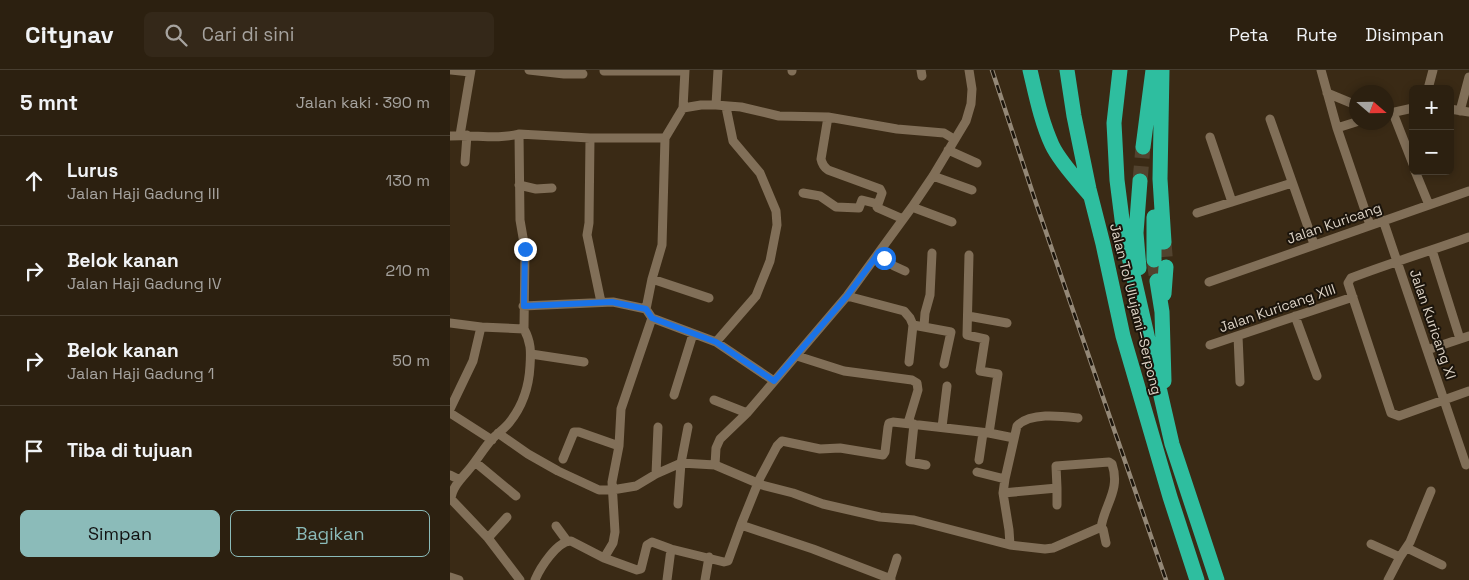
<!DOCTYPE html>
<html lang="id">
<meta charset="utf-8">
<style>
body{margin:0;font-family:"Space Grotesk",sans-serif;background:#342819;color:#f1f3f6}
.controls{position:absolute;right:15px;top:15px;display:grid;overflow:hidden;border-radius:8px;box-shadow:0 2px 8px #0003}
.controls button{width:45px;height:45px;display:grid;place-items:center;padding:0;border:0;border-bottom:1px solid #483e30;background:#2c2010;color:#f1f3f6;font:25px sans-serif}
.compass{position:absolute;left:899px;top:15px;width:45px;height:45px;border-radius:50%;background:#2c2010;box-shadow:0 2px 8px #0003;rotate:110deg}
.stop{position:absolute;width:15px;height:15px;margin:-11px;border:4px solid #1a73e8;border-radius:50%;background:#fff}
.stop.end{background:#1a73e8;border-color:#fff;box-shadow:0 1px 5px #0008}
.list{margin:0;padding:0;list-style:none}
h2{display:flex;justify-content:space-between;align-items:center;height:65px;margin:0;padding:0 20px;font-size:21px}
h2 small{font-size:16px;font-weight:400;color:#a6a39f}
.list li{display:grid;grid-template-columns:32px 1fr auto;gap:15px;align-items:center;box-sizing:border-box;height:90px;padding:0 20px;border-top:1px solid #483e30}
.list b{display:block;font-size:19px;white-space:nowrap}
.list p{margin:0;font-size:16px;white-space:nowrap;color:#a6a39f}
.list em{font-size:16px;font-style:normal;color:#a6a39f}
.actions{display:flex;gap:10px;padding:15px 20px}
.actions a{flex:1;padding:11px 0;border:1px solid #8bbbb9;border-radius:8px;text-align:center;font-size:18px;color:#8bbbb9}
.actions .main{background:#8bbbb9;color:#111}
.icon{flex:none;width:28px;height:28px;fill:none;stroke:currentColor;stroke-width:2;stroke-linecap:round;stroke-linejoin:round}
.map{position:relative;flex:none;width:1019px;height:510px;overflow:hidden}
header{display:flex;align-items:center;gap:30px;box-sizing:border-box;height:70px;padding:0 25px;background:#2c2010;border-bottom:1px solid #483e30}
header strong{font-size:24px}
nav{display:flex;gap:28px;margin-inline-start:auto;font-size:18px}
.search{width:350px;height:45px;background:#342819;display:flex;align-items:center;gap:12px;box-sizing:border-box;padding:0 18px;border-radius:8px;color:#a6a39f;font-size:19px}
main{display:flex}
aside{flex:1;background:#2c2010}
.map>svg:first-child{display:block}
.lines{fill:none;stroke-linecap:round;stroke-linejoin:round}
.highway-tunnel{stroke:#52432f;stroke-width:15;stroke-dasharray:15 8;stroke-linecap:butt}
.street{stroke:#816f58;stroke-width:9}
.highway{stroke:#2ebe9f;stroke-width:15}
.rail-casing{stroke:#948877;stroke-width:4.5}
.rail{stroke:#1b140b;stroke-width:2.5;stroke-dasharray:8;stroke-linecap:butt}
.route{stroke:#1a73e8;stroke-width:6}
.labels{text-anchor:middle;stroke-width:4;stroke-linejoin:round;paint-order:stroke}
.street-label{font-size:14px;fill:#dcd2c5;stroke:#1b140b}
</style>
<header>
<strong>Citynav</strong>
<div class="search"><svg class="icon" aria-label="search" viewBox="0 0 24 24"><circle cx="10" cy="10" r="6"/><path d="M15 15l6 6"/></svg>Cari di sini</div>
<nav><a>Peta</a><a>Rute</a><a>Disimpan</a></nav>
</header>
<main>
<aside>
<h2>5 mnt<small>Jalan kaki · 390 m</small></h2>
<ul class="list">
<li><svg class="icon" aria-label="ahead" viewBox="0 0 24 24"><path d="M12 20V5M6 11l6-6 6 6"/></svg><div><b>Lurus</b><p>Jalan Haji Gadung III</p></div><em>130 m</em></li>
<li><svg class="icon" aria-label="right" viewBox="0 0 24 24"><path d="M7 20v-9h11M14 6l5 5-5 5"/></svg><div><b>Belok kanan</b><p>Jalan Haji Gadung IV</p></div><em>210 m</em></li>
<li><svg class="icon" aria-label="right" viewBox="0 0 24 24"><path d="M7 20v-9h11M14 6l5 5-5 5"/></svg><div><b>Belok kanan</b><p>Jalan Haji Gadung 1</p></div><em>50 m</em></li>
<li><svg class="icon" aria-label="arrive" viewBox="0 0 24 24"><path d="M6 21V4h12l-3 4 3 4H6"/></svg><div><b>Tiba di tujuan</b></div></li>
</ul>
<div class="actions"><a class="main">Simpan</a><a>Bagikan</a></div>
</aside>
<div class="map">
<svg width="1019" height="510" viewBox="0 0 1019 510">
<rect width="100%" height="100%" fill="#3a2a15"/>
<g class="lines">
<path class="highway-tunnel" d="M690,111L693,77
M714,172L716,197
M704,190L707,211"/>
<path class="street" d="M1,0L20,2
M79,0L114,4H133
M342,0V1
M471,0L472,6
M871,0L887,58L920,155
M154,1H235
M978,19L983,0
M877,23L906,35
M266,35L268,0
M233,38L251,35H266L291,37L329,46L378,47L447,59L494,63L504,69
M1000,39L1019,42
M1010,41L1019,7
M943,43L963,94
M936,44L963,38
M378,47L371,89C372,94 374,97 378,100L430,119L432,123L427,137L428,138L453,149
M820,49L864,174
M887,58L906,52
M69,64L70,150L75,179L74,259C81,272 81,281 80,296C79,316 72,337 59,353C54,359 48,363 42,369C35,377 28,388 21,397C14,406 2,416 1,429L38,468L70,510
M10,65L21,0
M0,66C23,64 47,70 69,64L140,68H215
M760,67L782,132
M140,68L139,153L137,165L151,232
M498,80L527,93
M15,92L17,65
M965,101L979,135
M483,106L522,120
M69,115L86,119L102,118
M353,123L370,126L386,137L409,138L412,130L428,134
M462,137L502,152
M747,143L842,113
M933,150L1016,395
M1019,167C980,181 940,193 901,208L898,213L941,343L949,346L1019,321
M982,180L1010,269
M428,184L444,196L455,201
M519,185L517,265L535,269L530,301L548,304L539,363
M202,209L259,228
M759,212L1019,121
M397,226L454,241L460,248L463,255L501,262L494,294
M73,236L163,232L196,239L202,248L266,272L324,311
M196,239L202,209L212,175L215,68L233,38L235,0
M518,246L557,253
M845,246L867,306
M0,253L31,257L74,259
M474,256L475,243L480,225L482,183
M788,266L790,312
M266,272L306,226L320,191L327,155L326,141L310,103L283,71L276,37
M760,275L903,227
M977,280L1019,266
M81,284L134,292
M347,286L394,301L462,310L467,313L468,320L458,353
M459,292L463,255
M224,325L243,264
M264,330L297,343
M0,339L23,291L31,257
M0,343L42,370
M464,354L460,392L476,395
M492,357L497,316
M48,363L78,384L108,401L149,420H162L186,416L206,404L231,393L265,395L312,415L343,423L373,434L430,447L464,450L560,475L595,479L603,478L649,458L653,459L656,473
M113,389L124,362H129L169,376
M529,390L533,363
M25,392L66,426
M265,395L266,378L270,369L297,343L397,226L462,137L483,106L516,51L521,34L522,19L519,0
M527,402L555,409
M206,404L208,357
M0,405L10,410
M607,418V435
M553,423L607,418L606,396L659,392L662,394C671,420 654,435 651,458
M228,434L231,393L238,357
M291,455L363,479L441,509
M106,456L117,471
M38,468L57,447
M921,474L950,487
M560,475L559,460L553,423L555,409L567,356C580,342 611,346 628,348
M957,478L992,495
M154,488L163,473L165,462L162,412L169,376L171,339L202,248
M0,507L9,510
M85,510C90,498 107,471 121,471L154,488L187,500L191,499L197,475L202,472L221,479L274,492L278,491L291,455L310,408L327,376L332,371L370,379L390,378L433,385L435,382L438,357L439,353L443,352L539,363L564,368
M217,510L221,479
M255,510L259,487
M440,510L447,488
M938,510L950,487L960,472L981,421"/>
<path class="highway" d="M580,0C586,25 591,51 602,75C610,92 628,111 640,125
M617,0L624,46L639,119L653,174L673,266L720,427L747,510
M670,0L664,53L667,110L674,165L722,374L767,510
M712,0L710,109L714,172
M693,77L703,0
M704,190V147
M689,198L686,163L690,111
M707,211L712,242L714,311
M714,224L716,197"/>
<defs>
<path id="rail" d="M542,0L586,133L716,510"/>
</defs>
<use href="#rail" class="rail-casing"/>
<use href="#rail" class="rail"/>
</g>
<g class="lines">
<path class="route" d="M75,179L74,236L162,232L196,239L202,248L266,272L324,311L397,226L428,184L434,188"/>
</g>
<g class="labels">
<g class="street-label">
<text transform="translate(884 153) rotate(-19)" y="5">Jalan Kuricang</text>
<text transform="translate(827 238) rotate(-19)" y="5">Jalan Kuricang XIII</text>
<text transform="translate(686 239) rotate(76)" y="5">Jalan Tol Ulujami–Serpong</text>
<text transform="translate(983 254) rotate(71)" y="5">Jalan Kuricang XI</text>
</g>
</g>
</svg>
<div class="controls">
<button>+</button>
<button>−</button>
</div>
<svg class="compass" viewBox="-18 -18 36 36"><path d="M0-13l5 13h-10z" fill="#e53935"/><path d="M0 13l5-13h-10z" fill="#a6a39f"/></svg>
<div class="stop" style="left:434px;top:188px"></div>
<div class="stop end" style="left:75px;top:179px"></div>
</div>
</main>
